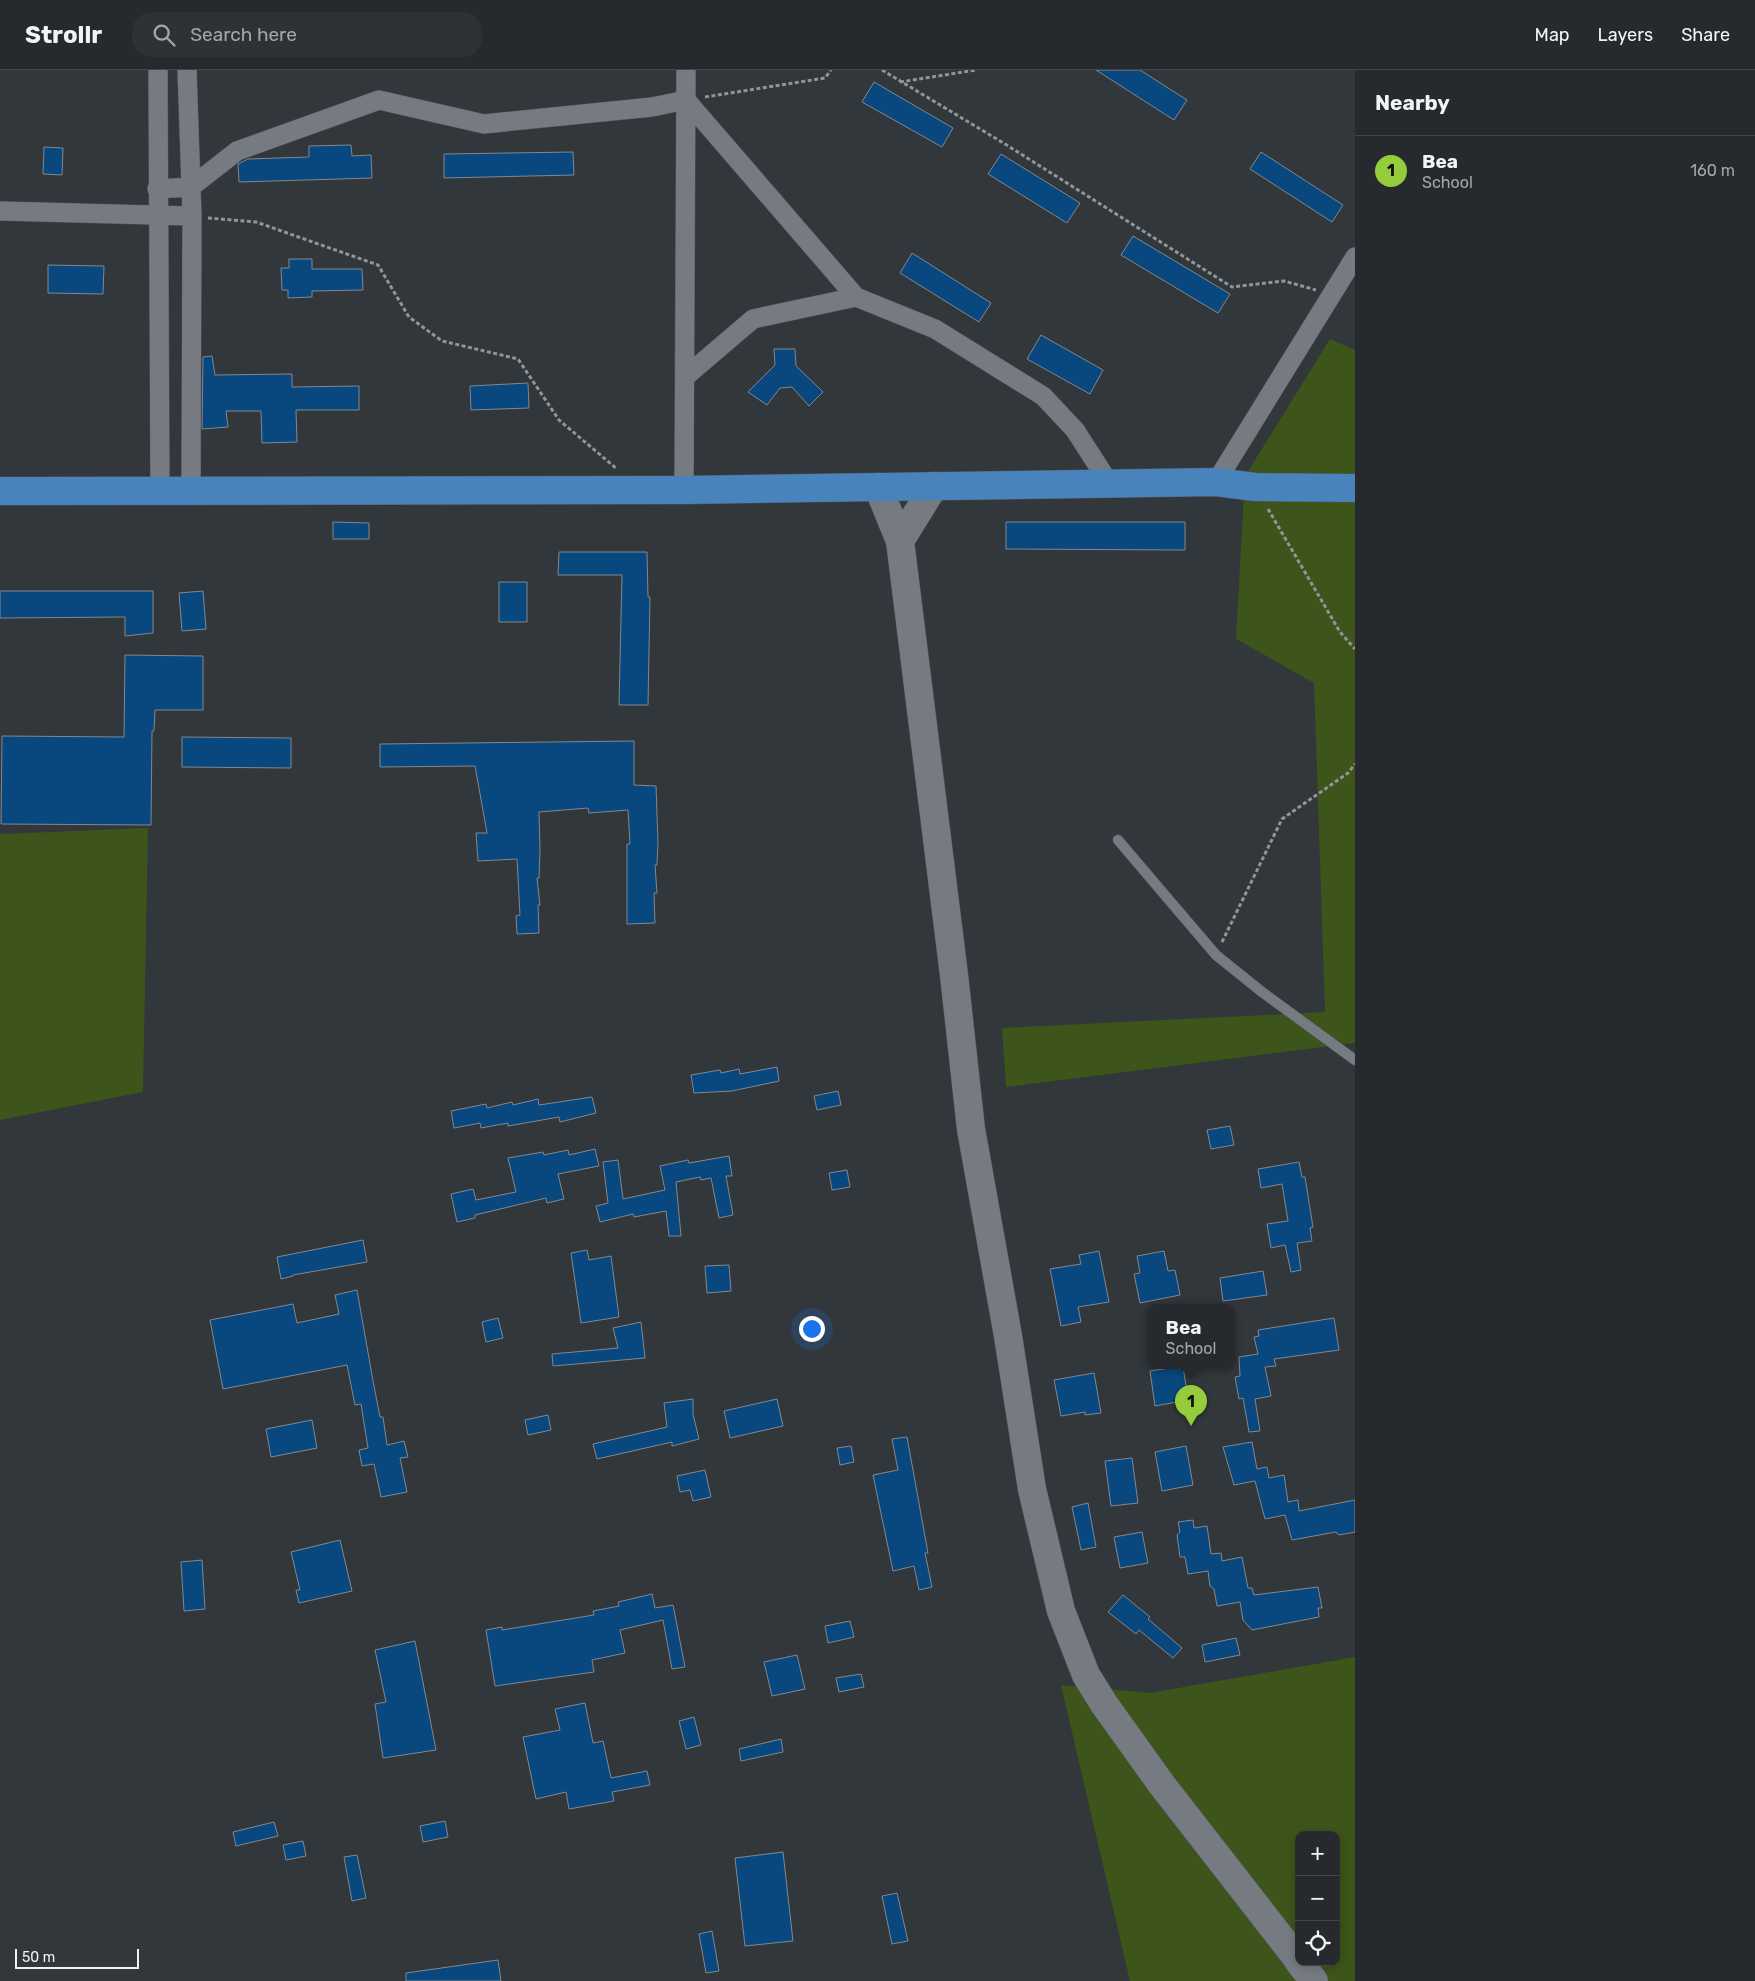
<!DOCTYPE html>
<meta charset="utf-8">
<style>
body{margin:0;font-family:Rubik,sans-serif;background:#2e3135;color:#f1f3f6}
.controls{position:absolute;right:15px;bottom:15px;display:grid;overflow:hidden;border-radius:10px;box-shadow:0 2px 8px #0003}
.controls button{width:45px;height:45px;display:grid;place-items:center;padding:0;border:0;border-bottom:1px solid #424549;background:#26292d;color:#f1f3f6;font:25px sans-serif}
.scale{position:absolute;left:15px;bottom:12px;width:124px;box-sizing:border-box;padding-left:5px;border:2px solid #eff2f5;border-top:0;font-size:14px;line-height:18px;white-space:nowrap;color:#eff2f5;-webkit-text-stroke:4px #32373c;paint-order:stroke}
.you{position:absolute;left:811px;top:1258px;width:18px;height:18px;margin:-12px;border:4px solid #fff;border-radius:50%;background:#1a73e8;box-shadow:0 0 0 8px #1a73e833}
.badge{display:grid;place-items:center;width:32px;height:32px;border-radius:50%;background:#95cc3b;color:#111;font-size:16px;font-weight:700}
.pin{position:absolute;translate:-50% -41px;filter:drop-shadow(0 1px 2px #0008)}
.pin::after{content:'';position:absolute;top:26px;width:18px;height:15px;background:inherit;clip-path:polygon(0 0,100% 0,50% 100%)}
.popup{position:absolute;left:1147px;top:1234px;width:88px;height:65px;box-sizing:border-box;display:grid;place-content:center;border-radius:10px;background:#26292d;filter:drop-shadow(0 1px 4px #0005);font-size:16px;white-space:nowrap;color:#a4a6aa}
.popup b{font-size:19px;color:#f1f3f6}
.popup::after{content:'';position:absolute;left:50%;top:100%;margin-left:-10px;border:10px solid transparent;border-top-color:#26292d}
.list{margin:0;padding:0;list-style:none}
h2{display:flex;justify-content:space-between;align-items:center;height:65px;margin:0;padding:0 20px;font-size:21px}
h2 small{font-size:16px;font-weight:400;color:#a4a6aa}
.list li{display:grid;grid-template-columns:32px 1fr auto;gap:15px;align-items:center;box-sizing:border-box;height:70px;padding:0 20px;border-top:1px solid #424549}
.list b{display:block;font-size:19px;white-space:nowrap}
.list p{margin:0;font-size:16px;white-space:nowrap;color:#a4a6aa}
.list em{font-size:16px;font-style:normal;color:#a4a6aa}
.icon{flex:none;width:28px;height:28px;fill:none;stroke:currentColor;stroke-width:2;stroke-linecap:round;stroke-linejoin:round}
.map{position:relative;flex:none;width:1355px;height:1911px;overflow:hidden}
header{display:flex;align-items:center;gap:30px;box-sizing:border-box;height:70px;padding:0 25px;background:#26292d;border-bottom:1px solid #424549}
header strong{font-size:24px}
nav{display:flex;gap:28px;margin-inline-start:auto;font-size:18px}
.search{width:350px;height:45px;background:#2e3135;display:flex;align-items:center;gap:12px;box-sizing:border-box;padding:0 18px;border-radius:20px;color:#a4a6aa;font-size:19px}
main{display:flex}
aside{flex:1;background:#26292d}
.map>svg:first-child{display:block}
.green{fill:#3d541a;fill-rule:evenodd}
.building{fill:#09487f;stroke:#82888e}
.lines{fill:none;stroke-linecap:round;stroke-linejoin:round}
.lane-casing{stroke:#51555a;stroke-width:11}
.street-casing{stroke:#51555a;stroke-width:20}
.secondary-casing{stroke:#51555a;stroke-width:29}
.primary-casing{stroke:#51555a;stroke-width:29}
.path{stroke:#919599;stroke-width:3;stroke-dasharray:4 2.5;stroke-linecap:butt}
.lane{stroke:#757b81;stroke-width:10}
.street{stroke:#757b81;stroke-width:19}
.secondary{stroke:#757b81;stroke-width:28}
.primary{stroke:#4983bb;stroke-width:28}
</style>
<header>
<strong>Strollr</strong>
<div class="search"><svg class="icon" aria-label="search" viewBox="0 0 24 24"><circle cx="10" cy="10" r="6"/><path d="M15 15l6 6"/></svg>Search here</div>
<nav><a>Map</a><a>Layers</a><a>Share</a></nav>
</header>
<main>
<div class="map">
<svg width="1355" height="1911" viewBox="0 0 1355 1911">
<rect width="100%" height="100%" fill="#32373c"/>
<path class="green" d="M1330,269L1355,280V973L1006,1017L1002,958L1325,942L1314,613L1236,569L1245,406Z
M148,758L143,1022L0,1050V764Z
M1355,1587V1911H1130L1061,1615L1150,1623ZM1299,1765H1336V1892H1299Z"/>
<path class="building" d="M1096,0H1140L1187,30L1174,50Z
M874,12L953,58L942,77L862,32Z
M351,75L352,86L371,85L372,108L239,112L238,94L248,89L309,87V76Z
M44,77L63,78L62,105L43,104Z
M573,82L574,105L444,108V84Z
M1261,82L1343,135L1332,152L1250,99Z
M1001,84L1080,133L1067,153L988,104Z
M1133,166L1230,224L1218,243L1121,185Z
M912,183L991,233L979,252L900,203Z
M289,189H312V199H362L363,220L312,221V227L288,228V220H282L281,198H289Z
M48,195L104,196L103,224L48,223Z
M1041,265L1103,300L1090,324L1027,289Z
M774,279H795L796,296L823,322L809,336L792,317L780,318L767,335L748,322L775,295Z
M212,286L215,305L292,304V317L359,316V340H296L297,372L262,373L261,341H226L228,357L202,359L203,287Z
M528,313L529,338L471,340L470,316Z
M333,452L369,453V469H333Z
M1006,452H1185V480L1006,479Z
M559,482H647L648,527H650L648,635H619L622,505H558Z
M499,512H527V552H499Z
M0,521H153V563L125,566V547L0,548Z
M203,521L206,559L182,561L179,523Z
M125,585L203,586V640H155L154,661H152L151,755L1,754L2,666L124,667Z
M182,667L291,668V698L182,697Z
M634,671V715L656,716L658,772L657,795H655L657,823H654L655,853L627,854V774H630L628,740L589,743L588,738L539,742L540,780L539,808H537L540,835H538L539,863L517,864L516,846L520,845L517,789L478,791L476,763H487L475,696L380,697V674Z
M777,997L779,1011L732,1021L694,1023L691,1005L720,1000L721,1003L739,999L740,1004Z
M838,1021L841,1035L817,1040L814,1026Z
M592,1027L596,1043L560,1052L559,1047L508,1056V1053L481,1058L480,1053L454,1058L451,1041L486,1034L487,1038L512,1032L513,1035L538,1029L539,1035Z
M1230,1056L1234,1075L1211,1079L1207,1060Z
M595,1079L599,1096L558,1104L564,1129L547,1133L546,1128L475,1145V1148L457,1152L451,1124L473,1119L476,1130L516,1122L508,1088L543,1082L544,1085L568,1080L569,1085Z
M729,1086L732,1106H726L733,1145L719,1148L711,1108L701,1110L700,1107L676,1112L681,1166H669L666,1141L634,1147L633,1144L600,1152L596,1136L608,1133L603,1092L618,1090L623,1129L665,1120L660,1096L688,1090L689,1093Z
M1299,1092L1302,1107H1305L1313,1157L1310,1158L1312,1171L1297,1173L1301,1200L1291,1202L1285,1175L1271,1178L1267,1154L1288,1151L1282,1114L1261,1118L1258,1099Z
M847,1100L850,1117L832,1120L829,1103Z
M363,1170L367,1192L293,1205V1206L281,1209L277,1187Z
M587,1180L589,1190L611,1186L619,1247L581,1253L571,1183Z
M1099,1181L1109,1232L1078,1237L1081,1252L1061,1256L1050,1199L1081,1194L1079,1185Z
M1164,1181L1168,1201L1175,1200L1180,1225L1140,1233L1134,1204L1140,1203L1137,1186Z
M729,1195L731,1221L707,1223L705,1196Z
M1263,1201L1267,1225L1223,1231L1220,1208Z
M357,1220L373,1311L380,1347H383L387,1375L404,1371L408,1387L400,1388L407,1422L381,1427L374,1394L362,1396L359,1380L368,1378L361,1334L355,1335L347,1295L223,1319L210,1250L293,1234L297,1253L339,1244L335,1225Z
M498,1248L503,1268L486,1272L482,1252Z
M1334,1248L1339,1280L1274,1289L1276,1296L1265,1297L1271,1326L1255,1329L1260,1361L1249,1362L1243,1328L1239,1329L1235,1307L1240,1306L1239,1287L1258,1284L1254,1267L1259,1266L1258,1260Z
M641,1252L645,1288L553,1296L552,1284L618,1278L613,1258Z
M1183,1296L1188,1330L1155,1336L1150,1301Z
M1094,1303L1101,1343L1085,1345V1342L1061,1346L1054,1310Z
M693,1329V1344L699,1369L672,1376V1372L597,1389L593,1374L667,1357L664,1333Z
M777,1329L783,1356L730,1368L724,1341Z
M548,1345L551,1360L528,1365L525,1350Z
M312,1350L317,1378L271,1387L266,1359Z
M907,1367L928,1483H925L932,1517L919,1520L914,1496L893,1501L873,1405L898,1400L892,1369Z
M1252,1372L1257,1399L1267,1397L1269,1408L1284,1405L1288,1432L1298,1430L1299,1441L1355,1430V1462L1339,1465L1336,1462L1292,1470L1285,1445L1265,1449L1255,1411L1234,1415L1223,1377Z
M851,1376L854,1392L840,1395L837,1378Z
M1186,1376L1193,1415L1162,1421L1155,1382Z
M1132,1388L1138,1433L1111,1436L1105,1391Z
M705,1400L711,1427L693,1431L690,1420L680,1422L677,1406Z
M1088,1433L1096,1477L1081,1480L1072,1437Z
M1193,1450L1194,1458L1207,1456L1211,1484L1221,1483L1222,1491L1242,1487L1248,1518H1252L1254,1525L1318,1517L1322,1538H1318L1319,1547L1252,1560L1243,1550L1240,1532L1217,1536L1214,1519L1210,1516L1208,1501L1188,1504L1185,1487H1180L1177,1465L1180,1462L1178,1452Z
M1142,1462L1148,1493L1120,1498L1114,1467Z
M340,1470L352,1521L299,1533L296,1520H300L291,1482Z
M202,1490L205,1539L184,1541L181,1492Z
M652,1524L655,1538L673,1535L685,1597L672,1599L663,1550L620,1560L625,1583L592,1590L594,1602L495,1616L486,1560L502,1557V1560L594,1545L593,1541L619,1536L618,1532Z
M1123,1525L1150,1547L1148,1549L1182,1578L1173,1588L1139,1560L1136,1564L1108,1542Z
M850,1551L854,1567L828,1573L825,1556Z
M1236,1568L1240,1585L1205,1592L1202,1575Z
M415,1571L436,1680L383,1688L375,1634L386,1632L375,1580Z
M797,1585L805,1619L772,1626L764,1592Z
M861,1604L864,1617L839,1622L836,1608Z
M585,1633L593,1673L603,1671L611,1708L647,1701L650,1715L612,1722L614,1731L569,1739L566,1722L536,1729L523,1667L560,1660L555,1639Z
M694,1647L701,1675L686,1679L679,1651Z
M781,1669L783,1682L741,1691L739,1679Z
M445,1751L448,1767L423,1772L420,1756Z
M274,1752L278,1766L236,1776L233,1762Z
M303,1771L306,1786L286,1790L283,1775Z
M783,1782L793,1871L745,1876L735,1788Z
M357,1785L366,1828L352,1831L344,1787Z
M897,1823L908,1871L892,1874L882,1826Z
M712,1861L719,1901L706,1903L699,1864Z
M498,1890L501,1911H406V1903Z"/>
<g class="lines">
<defs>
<path id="lane" d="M1118,770L1216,885L1262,922L1355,990"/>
<path id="street" d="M158,0L160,420
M187,0L192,146L191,419
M157,119L191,117L237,81L379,30L484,54L652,37L686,30L856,227L935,259L1043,326L1075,360L1109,413
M0,141L192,146
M685,307L753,249L856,227
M1216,412L1355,187
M684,420L686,0"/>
<path id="secondary" d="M878,417L900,471L954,905L971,1059L1008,1266L1032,1419L1061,1541L1086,1605L1104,1634L1162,1715L1299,1891
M900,471L934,416
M1299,1892L1314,1911"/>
<path id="primary" d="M0,421L684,420L1216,412L1255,417L1355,418"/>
</defs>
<use href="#lane" class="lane-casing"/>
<use href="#street" class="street-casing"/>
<use href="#secondary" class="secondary-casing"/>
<use href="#primary" class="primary-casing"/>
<path class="path" d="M882,0L1005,74L1232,217L1284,211L1316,220
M900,12L976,0
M705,27L825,8L831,0
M208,148L256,152L378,195L409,247L442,271L518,289L559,350L617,399
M1268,439L1340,562L1355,579
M1222,872L1282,749L1348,703L1355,694"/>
<use href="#lane" class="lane"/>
<use href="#street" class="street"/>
<use href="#secondary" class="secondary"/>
<use href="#primary" class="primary"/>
</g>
</svg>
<div class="controls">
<button>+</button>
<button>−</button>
<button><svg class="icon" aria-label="locate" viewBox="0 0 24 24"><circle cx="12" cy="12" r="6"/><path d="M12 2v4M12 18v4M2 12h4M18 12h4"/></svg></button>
</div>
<div class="scale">50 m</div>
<div class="you"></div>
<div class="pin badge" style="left:1191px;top:1356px">1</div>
<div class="popup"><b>Bea</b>School</div>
</div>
<aside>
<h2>Nearby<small></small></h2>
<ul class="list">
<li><span class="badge">1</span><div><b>Bea</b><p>School</p></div><em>160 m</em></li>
</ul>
</aside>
</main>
